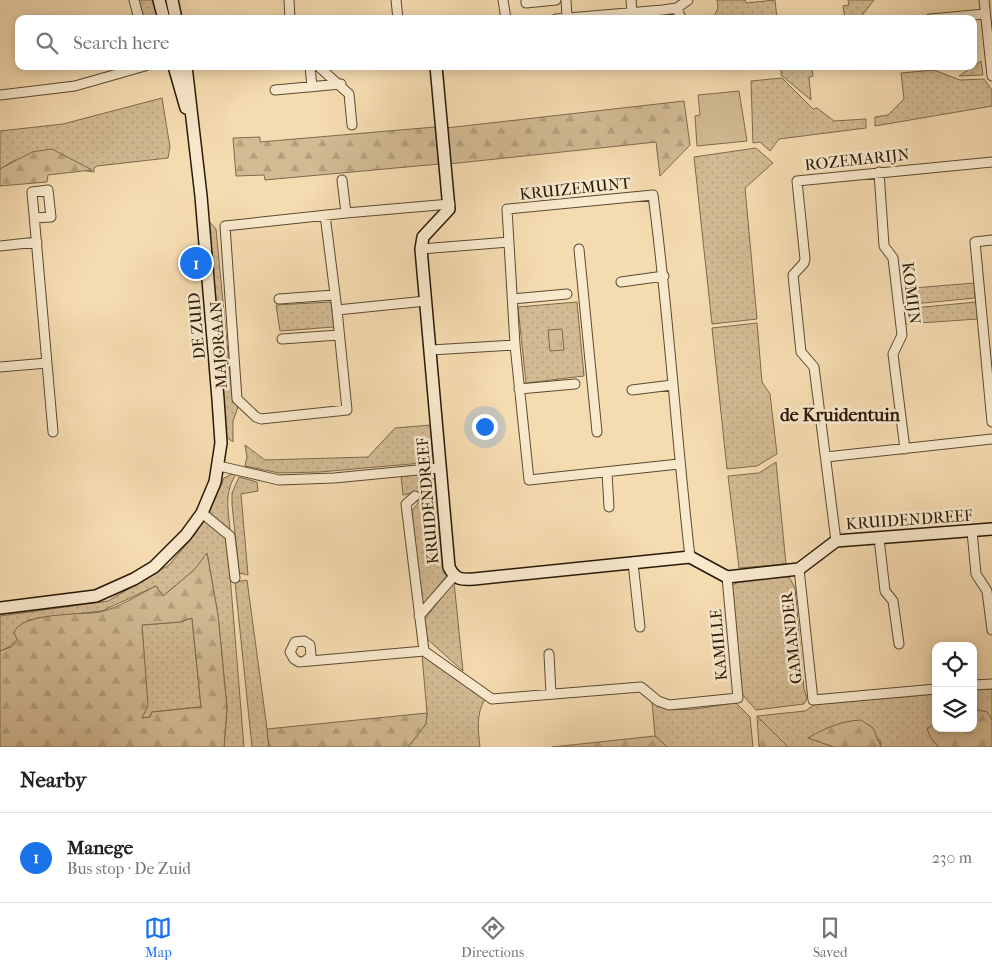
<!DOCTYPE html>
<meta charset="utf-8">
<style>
body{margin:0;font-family:"IM FELL French Canon",serif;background:#f2f2f2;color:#222}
.controls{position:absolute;right:15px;bottom:15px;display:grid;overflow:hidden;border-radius:10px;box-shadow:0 2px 12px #0003}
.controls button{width:45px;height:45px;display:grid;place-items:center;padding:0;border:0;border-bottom:1px solid #e0e0e0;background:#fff;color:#222;font:25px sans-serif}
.you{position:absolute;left:484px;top:426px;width:18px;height:18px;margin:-12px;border:4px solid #fff;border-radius:50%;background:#1a73e8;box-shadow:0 0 0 8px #1a73e833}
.badge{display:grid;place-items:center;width:32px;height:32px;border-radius:50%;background:#1a73e8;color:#fff;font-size:16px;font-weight:700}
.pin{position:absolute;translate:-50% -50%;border:2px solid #fff;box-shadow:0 1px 5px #0006}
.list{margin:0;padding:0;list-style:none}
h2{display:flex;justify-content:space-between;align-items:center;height:65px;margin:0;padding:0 20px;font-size:21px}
h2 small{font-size:16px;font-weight:400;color:#767676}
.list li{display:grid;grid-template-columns:32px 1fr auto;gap:15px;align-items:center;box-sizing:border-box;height:90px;padding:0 20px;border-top:1px solid #e0e0e0}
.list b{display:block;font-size:19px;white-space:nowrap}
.list p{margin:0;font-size:16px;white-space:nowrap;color:#767676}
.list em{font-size:16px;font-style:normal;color:#767676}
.icon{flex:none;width:28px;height:28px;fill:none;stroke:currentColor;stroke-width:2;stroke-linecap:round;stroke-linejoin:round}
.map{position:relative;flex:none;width:992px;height:747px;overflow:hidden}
.search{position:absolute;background:#fff;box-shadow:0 2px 12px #0003;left:15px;right:15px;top:15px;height:55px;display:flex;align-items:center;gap:12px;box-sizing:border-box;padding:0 18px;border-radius:10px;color:#767676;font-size:19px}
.sheet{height:155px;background:#fff}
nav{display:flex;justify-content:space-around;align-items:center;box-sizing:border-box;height:70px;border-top:1px solid #e0e0e0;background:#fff;font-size:14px;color:#767676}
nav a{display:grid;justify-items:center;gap:2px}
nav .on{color:#1a73e8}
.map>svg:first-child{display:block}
.grass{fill:url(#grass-dots);stroke:#7d6a4c}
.forest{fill:url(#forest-firs);stroke:#7d6a4c;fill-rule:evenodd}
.park{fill:url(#park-tufts);stroke:#7d6a4c}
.pitch{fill:#d2ba93;stroke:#7d6a4c}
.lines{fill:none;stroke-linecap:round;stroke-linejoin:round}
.street-casing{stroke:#5b4a30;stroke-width:11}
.secondary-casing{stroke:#281906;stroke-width:14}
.street{stroke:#f8e8cc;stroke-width:9}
.secondary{stroke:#f8e8cc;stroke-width:11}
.labels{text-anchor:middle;stroke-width:5;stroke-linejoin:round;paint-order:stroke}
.street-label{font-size:16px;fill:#281906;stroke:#f8e8cc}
.neighbourhood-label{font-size:18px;font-weight:bold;fill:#281906;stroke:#f8e8cc}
</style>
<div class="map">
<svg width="992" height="747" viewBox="0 0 992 747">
<defs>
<pattern id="grass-dots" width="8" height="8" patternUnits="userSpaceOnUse" patternTransform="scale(1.25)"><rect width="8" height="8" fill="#d2ba93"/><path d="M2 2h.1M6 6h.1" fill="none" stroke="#b49f7d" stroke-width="1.8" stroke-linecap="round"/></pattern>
<pattern id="forest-firs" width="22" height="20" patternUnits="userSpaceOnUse" patternTransform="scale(1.25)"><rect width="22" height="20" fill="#d2ba93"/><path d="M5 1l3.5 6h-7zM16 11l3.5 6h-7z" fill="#b49f7d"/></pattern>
<pattern id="park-tufts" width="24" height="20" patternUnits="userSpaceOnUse" patternTransform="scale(1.25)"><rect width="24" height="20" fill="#d2ba93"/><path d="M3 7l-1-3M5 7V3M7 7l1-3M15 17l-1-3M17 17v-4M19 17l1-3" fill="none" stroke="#b49f7d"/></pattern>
</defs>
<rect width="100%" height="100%" fill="#f5dbb0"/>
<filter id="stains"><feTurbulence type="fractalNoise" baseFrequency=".004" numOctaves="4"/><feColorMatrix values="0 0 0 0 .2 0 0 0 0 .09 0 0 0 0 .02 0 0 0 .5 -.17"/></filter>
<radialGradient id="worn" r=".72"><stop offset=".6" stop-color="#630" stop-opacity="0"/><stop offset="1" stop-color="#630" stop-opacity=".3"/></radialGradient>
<path class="grass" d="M137,0H154L158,19H141Z
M717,0H745L746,3L775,0L777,19H713L718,8Z
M848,0H874L860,18L845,19L843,6L849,5Z
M981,61L983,75L959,76Z
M781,66H812L813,76L809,77L811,100L781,75Z
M934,70L960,80L984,79L992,90V106L875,126V117L888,115L904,99L901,73Z
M782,78L813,109L817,108L834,121L866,119V128L779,139L770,151L760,142L753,143L751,81Z
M162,98L170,147L168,158L97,166L94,168V172L15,160L0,169V131L63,124Z
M756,148L773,163L745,188L757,319L712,324L694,157Z
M207,219L216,229L232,395L238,407L233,421V442L225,436Z
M974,283L975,298L903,305L901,289Z
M331,302L334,327L280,331L276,305Z
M577,302L584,376L526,383L518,307Z
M976,302L978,319L905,324L903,309Z
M757,323L762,382L770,394L777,454L757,466L727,469L712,328Z
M431,425L434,454L422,463L320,472L279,473L245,466L247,457L245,445L265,460L368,457L395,428Z
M776,462L786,564L739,568L728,476L759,473Z
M234,473L236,474C224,494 228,507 230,529H226L209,512L224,478Z
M420,474L437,480L447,575L422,606L411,512L418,503L416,492L403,495L401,476Z
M239,477L257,482L258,491L241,494L248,575L239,573L232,504V493Z
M203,520L227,538L244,747H224L227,708L218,615L207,554L194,570L163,596L156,586L102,611L28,620C19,635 18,645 0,651V616L108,601L169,565L196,533Z
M779,576L789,577L795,588L804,689L807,698L804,704L756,710L742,694L731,586L742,580Z
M247,580L267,729L269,747H252L235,582Z
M454,582L463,671L426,638L424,620Z
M192,618L201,707L152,712L150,717L141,718L147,705L142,625L180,622Z
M422,655L485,699C476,714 478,730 480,747H408L426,724L427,713Z
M992,689V720L987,712L973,709V690Z
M936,694V723L928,729L931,738L939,747H881L880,740L809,738L834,747H788L757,716L805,711L816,704Z
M733,700L750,717L753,747H667L655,736L652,702C675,716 704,707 728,704Z"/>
<path class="forest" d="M684,101L690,145L660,176L656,142L449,164L446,128Z
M435,127L439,164L265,180L264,175L236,176L233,138L260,137V142Z
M52,149L92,170L48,175L47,182L0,186V169L32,152Z
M207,553L218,615L227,708L224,747H0V651L11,647L18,641L14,633C20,612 81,615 100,612C119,608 139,594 156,586L163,596L194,570ZM192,618L201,707L152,712L150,717L142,718L148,705L142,625L180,622Z
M973,709L987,712L992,720V747H939L931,738L927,729L936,723V728H973Z
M427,713L426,724L408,747H269L267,729Z
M757,716L788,747H759Z
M861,720L873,728L881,747H834L808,738C825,728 841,721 861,720Z
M655,736L667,747H552Z"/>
<path class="park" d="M562,329L564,350L550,351L548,330Z"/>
<path class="pitch" d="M739,91L747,141L697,146L695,116L700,115L698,95Z"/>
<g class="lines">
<defs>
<path id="street" d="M134,0L139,19
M289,0L290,19
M396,0L398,19
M503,0L506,19
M526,0V3L556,0
M566,0L567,17
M631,0L632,12
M984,0L992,76
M677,8L681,19
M556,19L663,10L677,8L688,0
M930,19L985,14
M310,66L312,87
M318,66L349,94L352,125
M275,90L341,84
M0,95L75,86L145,66
M879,172L884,246L893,258L902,335L893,354L905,449
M346,213L450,204
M325,215L337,310L347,410L261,419L256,417L237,399L225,226L346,213L342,180
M35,218L51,217L48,190L32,192L53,432
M992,240L975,242L992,422
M0,246L37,242
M421,249L509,242
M579,249L597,432
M621,282L664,276
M279,299L334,295
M512,299L567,294
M337,310L426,301
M282,339L339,335
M431,350L515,345
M0,367L47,363
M519,389L575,384
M632,390L672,385
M826,457L992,439
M679,464L529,480L515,345L507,209L653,195C669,315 676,436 690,557
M219,466L279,480L334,478L439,468
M607,473L609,507
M415,496L406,504L424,651L492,699L641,687L658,701L669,705L738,698L727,577
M202,513L230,536L235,578
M972,531L976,574L987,591L992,630
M879,538L885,591L893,601L899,644
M836,541L814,367L801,352L793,275L804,263L805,259L797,181L992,162
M633,563L640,627
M799,569L813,700L936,689
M419,616L454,576
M549,654L551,694
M305,661L311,656L310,645L304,641L295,642L290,652L294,659L299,662L424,651
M973,685L992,684"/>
<path id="secondary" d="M159,0L164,19
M172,0L176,19
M174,66L186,108
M436,66L449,209L423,237L421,249L449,567C455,580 462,580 474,579L690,557L727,577L799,569L836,541L992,529
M0,608L96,596L134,579L154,567L186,535L202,513L215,482L221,443L218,399L201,196L186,66"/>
</defs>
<use href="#street" class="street-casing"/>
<use href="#secondary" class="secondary-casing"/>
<use href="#street" class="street"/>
<use href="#secondary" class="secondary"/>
</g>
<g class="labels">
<g class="street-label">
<text transform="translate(857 159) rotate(-6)" y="6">ROZEMARIJN</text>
<text transform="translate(575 188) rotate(-6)" y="6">KRUIZEMUNT</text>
<text transform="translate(912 293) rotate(83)" y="6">KOMIJN</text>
<text transform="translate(196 326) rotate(-95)" y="6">DE ZUID</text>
<text transform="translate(218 345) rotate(-94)" y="6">MAJORAAN</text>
<text transform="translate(427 501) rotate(-95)" y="6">KRUIDENDREEF</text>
<text transform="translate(909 519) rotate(-4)" y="6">KRUIDENDREEF</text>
<text transform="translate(791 638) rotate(-96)" y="6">GAMANDER</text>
<text transform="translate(718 645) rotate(-95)" y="6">KAMILLE</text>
</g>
<g class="neighbourhood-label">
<text x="840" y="421">de Kruidentuin</text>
</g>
</g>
<rect width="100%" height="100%" filter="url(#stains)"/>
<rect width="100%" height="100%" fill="url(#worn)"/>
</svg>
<div class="controls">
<button><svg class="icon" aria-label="locate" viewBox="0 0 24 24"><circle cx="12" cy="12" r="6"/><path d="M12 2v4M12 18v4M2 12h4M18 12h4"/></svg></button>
<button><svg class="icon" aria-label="layers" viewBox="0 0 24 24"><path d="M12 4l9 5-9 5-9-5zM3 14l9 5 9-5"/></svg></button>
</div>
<div class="you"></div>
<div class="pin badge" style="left:196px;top:263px">1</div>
<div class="search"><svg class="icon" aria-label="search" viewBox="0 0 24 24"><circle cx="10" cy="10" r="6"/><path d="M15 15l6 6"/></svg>Search here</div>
</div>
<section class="sheet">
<h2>Nearby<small></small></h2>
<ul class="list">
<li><span class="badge">1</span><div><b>Manege</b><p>Bus stop · De Zuid</p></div><em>230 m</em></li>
</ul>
</section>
<nav>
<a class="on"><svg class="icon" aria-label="map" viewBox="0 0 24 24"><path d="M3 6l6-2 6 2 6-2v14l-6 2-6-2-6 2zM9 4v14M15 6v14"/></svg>Map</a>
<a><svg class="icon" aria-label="directions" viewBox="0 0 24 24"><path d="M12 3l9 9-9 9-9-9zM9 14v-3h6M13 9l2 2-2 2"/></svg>Directions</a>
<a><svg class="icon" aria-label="saved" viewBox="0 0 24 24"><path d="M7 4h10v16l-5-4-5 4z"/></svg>Saved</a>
</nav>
